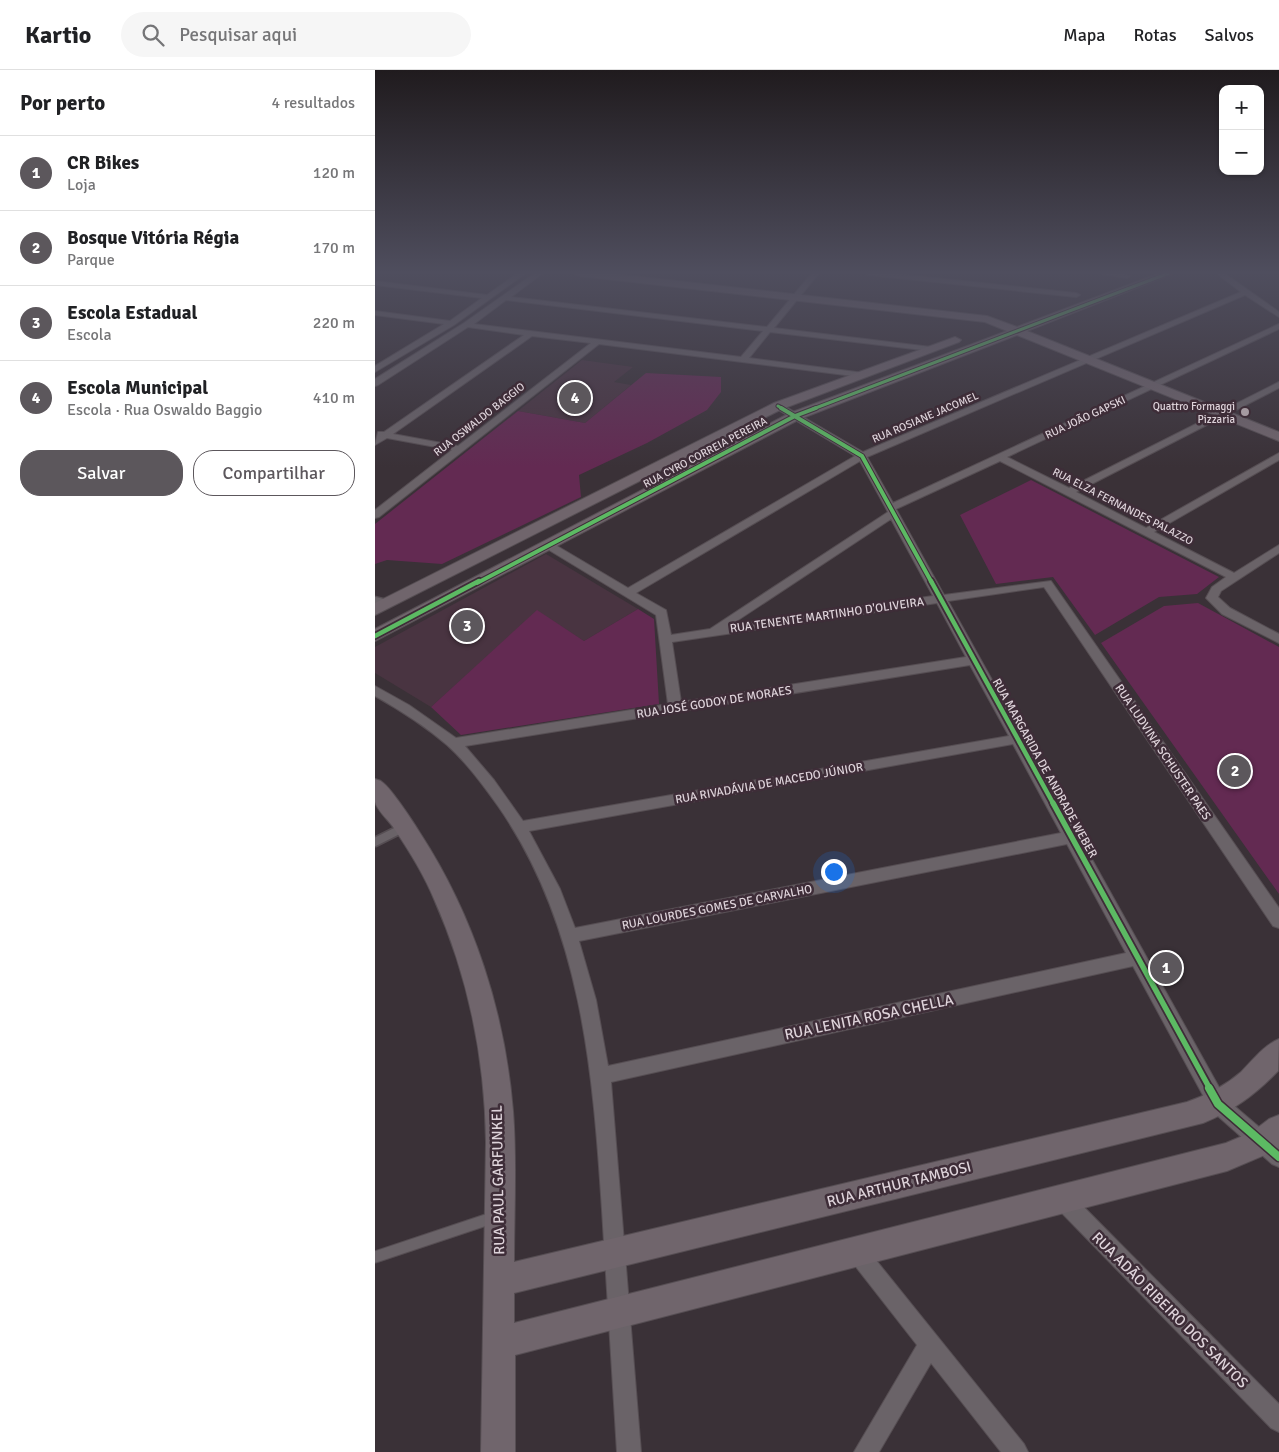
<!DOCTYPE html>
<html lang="pt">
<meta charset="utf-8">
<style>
body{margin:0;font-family:Signika,sans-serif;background:#f6f6f6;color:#202124}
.controls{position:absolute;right:15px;top:15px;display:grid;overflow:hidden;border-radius:10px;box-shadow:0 1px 4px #0004}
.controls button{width:45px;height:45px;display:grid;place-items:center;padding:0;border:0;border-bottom:1px solid #e0e0e0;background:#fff;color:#202124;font:25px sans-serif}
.you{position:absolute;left:458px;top:801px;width:18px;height:18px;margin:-12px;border:4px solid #fff;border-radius:50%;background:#1a73e8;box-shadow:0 0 0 8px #1a73e833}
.badge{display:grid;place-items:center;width:32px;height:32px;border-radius:50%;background:#5c575c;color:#fff;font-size:16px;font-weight:700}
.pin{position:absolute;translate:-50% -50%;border:2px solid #fff;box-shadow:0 1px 5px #0006}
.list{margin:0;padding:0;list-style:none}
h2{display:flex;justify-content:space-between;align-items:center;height:65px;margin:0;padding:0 20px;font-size:21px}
h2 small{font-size:16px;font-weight:400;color:#757577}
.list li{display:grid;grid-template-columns:32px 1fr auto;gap:15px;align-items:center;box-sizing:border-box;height:75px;padding:0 20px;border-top:1px solid #e0e0e0}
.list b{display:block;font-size:19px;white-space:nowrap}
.list p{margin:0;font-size:16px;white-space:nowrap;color:#757577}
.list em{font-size:16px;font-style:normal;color:#757577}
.actions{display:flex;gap:10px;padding:15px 20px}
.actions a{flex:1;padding:11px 0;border:1px solid #5c575c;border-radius:20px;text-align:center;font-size:18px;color:#5c575c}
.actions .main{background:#5c575c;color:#fff}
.icon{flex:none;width:28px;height:28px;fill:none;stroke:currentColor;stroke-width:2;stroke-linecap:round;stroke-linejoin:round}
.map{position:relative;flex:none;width:904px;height:1382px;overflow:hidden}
header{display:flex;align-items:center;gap:30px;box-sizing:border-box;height:70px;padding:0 25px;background:#fff;border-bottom:1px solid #e0e0e0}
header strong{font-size:24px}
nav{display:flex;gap:28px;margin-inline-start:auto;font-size:18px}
.search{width:350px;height:45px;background:#f6f6f6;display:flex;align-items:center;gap:12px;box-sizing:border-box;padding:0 18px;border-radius:28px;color:#757577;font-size:19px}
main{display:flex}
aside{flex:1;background:#fff}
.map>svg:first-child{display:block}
.built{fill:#493441}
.green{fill:#632a52}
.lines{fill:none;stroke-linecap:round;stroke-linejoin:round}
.lane-far2-casing{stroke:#564e53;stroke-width:9}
.lane-far1-casing{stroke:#564e53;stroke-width:11}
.lane-casing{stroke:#564e53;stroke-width:13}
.street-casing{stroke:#564e53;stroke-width:2}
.secondary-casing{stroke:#564e53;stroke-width:2}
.lane-far2{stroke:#6a6368;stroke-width:6}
.lane-far1{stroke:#6a6368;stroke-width:8}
.lane{stroke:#6a6368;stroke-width:11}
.street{fill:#6a6368;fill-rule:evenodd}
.secondary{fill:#70656c;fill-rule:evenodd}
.cycleway-far4-casing{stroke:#3e2d38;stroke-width:5}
.cycleway-far3-casing{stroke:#3e2d38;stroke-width:6}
.cycleway-far2-casing{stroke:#3e2d38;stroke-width:8}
.cycleway-far1-casing{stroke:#3e2d38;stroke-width:9}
.cycleway-casing{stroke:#3e2d38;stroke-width:11}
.cycleway-far4{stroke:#5cba63;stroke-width:3}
.cycleway-far3{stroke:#5cba63;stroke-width:4}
.cycleway-far2{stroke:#5cba63;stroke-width:4.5}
.cycleway-far1{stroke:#5cba63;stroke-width:5.5}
.cycleway{stroke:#5cba63;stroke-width:8}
.poi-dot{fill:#a59aa1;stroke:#3e2d38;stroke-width:2}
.labels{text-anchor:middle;stroke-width:5;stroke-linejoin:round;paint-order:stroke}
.far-poi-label{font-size:11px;fill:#ded3da;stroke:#3e2d38;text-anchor:end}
.far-street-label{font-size:11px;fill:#ded3da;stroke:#3e2d38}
.street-label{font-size:12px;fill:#ded3da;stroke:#3e2d38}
.near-street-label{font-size:15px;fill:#ded3da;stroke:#3e2d38}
</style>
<header>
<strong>Kartio</strong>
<div class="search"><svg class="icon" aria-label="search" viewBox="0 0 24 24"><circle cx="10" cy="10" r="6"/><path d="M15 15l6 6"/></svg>Pesquisar aqui</div>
<nav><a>Mapa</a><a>Rotas</a><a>Salvos</a></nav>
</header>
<main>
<aside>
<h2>Por perto<small>4 resultados</small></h2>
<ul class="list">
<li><span class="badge">1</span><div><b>CR Bikes</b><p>Loja</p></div><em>120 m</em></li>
<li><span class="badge">2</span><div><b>Bosque Vitória Régia</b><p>Parque</p></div><em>170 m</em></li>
<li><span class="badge">3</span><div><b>Escola Estadual</b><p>Escola</p></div><em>220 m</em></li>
<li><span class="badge">4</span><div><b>Escola Municipal</b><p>Escola · Rua Oswaldo Baggio</p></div><em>410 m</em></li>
</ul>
<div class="actions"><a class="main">Salvar</a><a>Compartilhar</a></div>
</aside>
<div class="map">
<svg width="904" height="1382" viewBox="0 0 904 1382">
<rect width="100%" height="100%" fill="#3a3137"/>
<path class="built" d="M207,290L258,297L239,312L256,315L210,353L143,341Z
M171,484L263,539L209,571L162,541L56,637L0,603V577Z"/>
<path class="green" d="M271,303L346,307V322L332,340L272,373L204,405L206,427L67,494L12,490L0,494V454L143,341L210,353Z
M656,410L844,507L822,524L784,527L720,565L678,507L621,514L585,445Z
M823,533L904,577V824L726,573L789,536Z
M263,539L279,549L284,634L86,665L56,637L162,540L209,571Z"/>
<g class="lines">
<defs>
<path id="lane-far2" d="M0,530L12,533"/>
<path id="lane-far1" d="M0,772L28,758"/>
<path id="lane" d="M0,1187L117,1148"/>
<path id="street" d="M143,203H151L79,255L0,302V296L69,254L0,245V241L75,251L107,228L0,215V211L112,225Z
M160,203H168L136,227L392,257L437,203H444L399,258L556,277L560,279L556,281L395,262L374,288L489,303V307H486L224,274L4,447L0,448V440L77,380L12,368L0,375L3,362H9L149,265L93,257L3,315L0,316V309L89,253ZM131,230L388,261L366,287L99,254ZM157,266L216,273L83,376L18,364Z
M490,203H514L701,223L705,225L701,227L493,205Z
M722,203H745L755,206L752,208Z
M841,203H849L904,242V247L870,225L492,387L518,433L904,254V259L632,387L694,418L904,312V318L701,422L771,458L904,383V390L779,462L859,503L904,475V483L846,521L843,527L855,538L904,564V573L847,544L831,528L837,517L851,507L625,391L521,439L569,525L676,511L904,838V858L898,856L669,517L573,531L850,1028L904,1074V1097L897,1094L836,1040L758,896L236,1012L266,1382H242C237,1301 232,1221 227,1140C218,1000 206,855 123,736C108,715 92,693 72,675C50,656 25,640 0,626V616L34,635L81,668L293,634L281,545L169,477L168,475L169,473H177L253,518L480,386L400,338V334H406L488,382L866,222ZM485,391L513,442L335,559L296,565L291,540L261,523ZM516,449L558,526L354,556ZM562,533L591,587L306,632L297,572ZM595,595L634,666L148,751L119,710L90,676ZM638,674L686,763L200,858L185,819L154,761ZM692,774L751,883L233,996L221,930L204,871Z
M687,1119L694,1122L904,1334V1362L896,1358L680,1136L677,1129L680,1122Z
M481,1171L488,1174L649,1374L653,1382H626L556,1293L504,1382H479L542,1275L474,1188L471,1181L474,1174Z"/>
<path id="secondary" d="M199,203H232L612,246L642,257L785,203H799L652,261L904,362V371L642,265L425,349L0,571V559L415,343L632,261L610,252L204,206Z
M580,267L586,270L584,272L407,339L0,545V533L399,333Z
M0,709C2,710 5,710 7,712C16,718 39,753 45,763C99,846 130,943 138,1041C142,1091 139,1142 139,1192L812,1032C832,1025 850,1016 866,1002C878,990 889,975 904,969L903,1001C880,1025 858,1041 828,1053L139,1223V1253L851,1073L877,1062L894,1049L904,1045V1076L897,1082L852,1101L140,1285V1382H106L111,1072C110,989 93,905 59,829C49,805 35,782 20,760C15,751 3,742 0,732C0,726 0,716 0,709Z"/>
</defs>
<use href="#lane-far2" class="lane-far2-casing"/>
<use href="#lane-far1" class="lane-far1-casing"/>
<use href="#lane" class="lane-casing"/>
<use href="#street" class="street-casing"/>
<use href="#secondary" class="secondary-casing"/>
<use href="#lane-far2" class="lane-far2"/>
<use href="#lane-far1" class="lane-far1"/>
<use href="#lane" class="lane"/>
<use href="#street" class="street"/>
<use href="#secondary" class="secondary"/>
<defs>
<path id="cycleway-far4" d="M403,336L408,339
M438,339L794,203"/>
<path id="cycleway-far3" d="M406,338L487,386L557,513
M102,513L420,346L441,338"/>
<path id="cycleway-far2" d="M556,511L679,735
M0,566L104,511"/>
<path id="cycleway-far1" d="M678,733L835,1019"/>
<path id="cycleway" d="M834,1018L843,1034L904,1087"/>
</defs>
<use href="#cycleway-far4" class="cycleway-far4-casing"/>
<use href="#cycleway-far3" class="cycleway-far3-casing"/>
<use href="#cycleway-far2" class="cycleway-far2-casing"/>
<use href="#cycleway-far1" class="cycleway-far1-casing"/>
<use href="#cycleway" class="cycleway-casing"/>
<use href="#cycleway-far4" class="cycleway-far4"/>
<use href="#cycleway-far3" class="cycleway-far3"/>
<use href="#cycleway-far2" class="cycleway-far2"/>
<use href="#cycleway-far1" class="cycleway-far1"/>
<use href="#cycleway" class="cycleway"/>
</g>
<linearGradient id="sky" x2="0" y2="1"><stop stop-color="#201b1e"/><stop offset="0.51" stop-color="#4f4e5e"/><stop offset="1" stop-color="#4f4e5e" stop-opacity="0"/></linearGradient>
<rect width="904" height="397" fill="url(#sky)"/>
<circle class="poi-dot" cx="870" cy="342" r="5"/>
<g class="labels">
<g class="far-poi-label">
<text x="860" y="340">Quattro Formaggi<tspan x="860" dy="13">Pizzaria</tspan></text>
</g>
<g class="far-street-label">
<text transform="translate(550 347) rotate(-23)" y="4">RUA ROSIANE JACOMEL</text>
<text transform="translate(710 347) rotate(-25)" y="4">RUA JOÃO GAPSKI</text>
<text transform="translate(104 349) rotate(-38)" y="4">RUA OSWALDO BAGGIO</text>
<text transform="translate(330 382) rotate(-28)" y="4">RUA CYRO CORREIA PEREIRA</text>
<text transform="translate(748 436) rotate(27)" y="4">RUA ELZA FERNANDES PALAZZO</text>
</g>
<g class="street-label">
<text transform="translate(452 545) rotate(-8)" y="4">RUA TENENTE MARTINHO D'OLIVEIRA</text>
<text transform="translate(339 632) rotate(-9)" y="4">RUA JOSÉ GODOY DE MORAES</text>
<text transform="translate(788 682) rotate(56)" y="4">RUA LUDVINA SCHUSTER PAES</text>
<text transform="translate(670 698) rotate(61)" y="4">RUA MARGARIDA DE ANDRADE WEBER</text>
<text transform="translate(394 713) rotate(-10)" y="4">RUA RIVADÁVIA DE MACEDO JÚNIOR</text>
<text transform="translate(342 837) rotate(-11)" y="4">RUA LOURDES GOMES DE CARVALHO</text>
</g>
<g class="near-street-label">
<text transform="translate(494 947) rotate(-12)" y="5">RUA LENITA ROSA CHELLA</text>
<text transform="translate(123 1110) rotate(-91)" y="5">RUA PAUL GARFUNKEL</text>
<text transform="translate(524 1114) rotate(-14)" y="5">RUA ARTHUR TAMBOSI</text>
<text transform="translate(795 1240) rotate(45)" y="5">RUA ADÃO RIBEIRO DOS SANTOS</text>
</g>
</g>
</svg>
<div class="controls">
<button>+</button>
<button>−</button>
</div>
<div class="you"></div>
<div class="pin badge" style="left:791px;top:898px">1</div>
<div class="pin badge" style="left:860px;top:701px">2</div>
<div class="pin badge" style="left:92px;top:556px">3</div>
<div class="pin badge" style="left:200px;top:328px">4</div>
</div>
</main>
